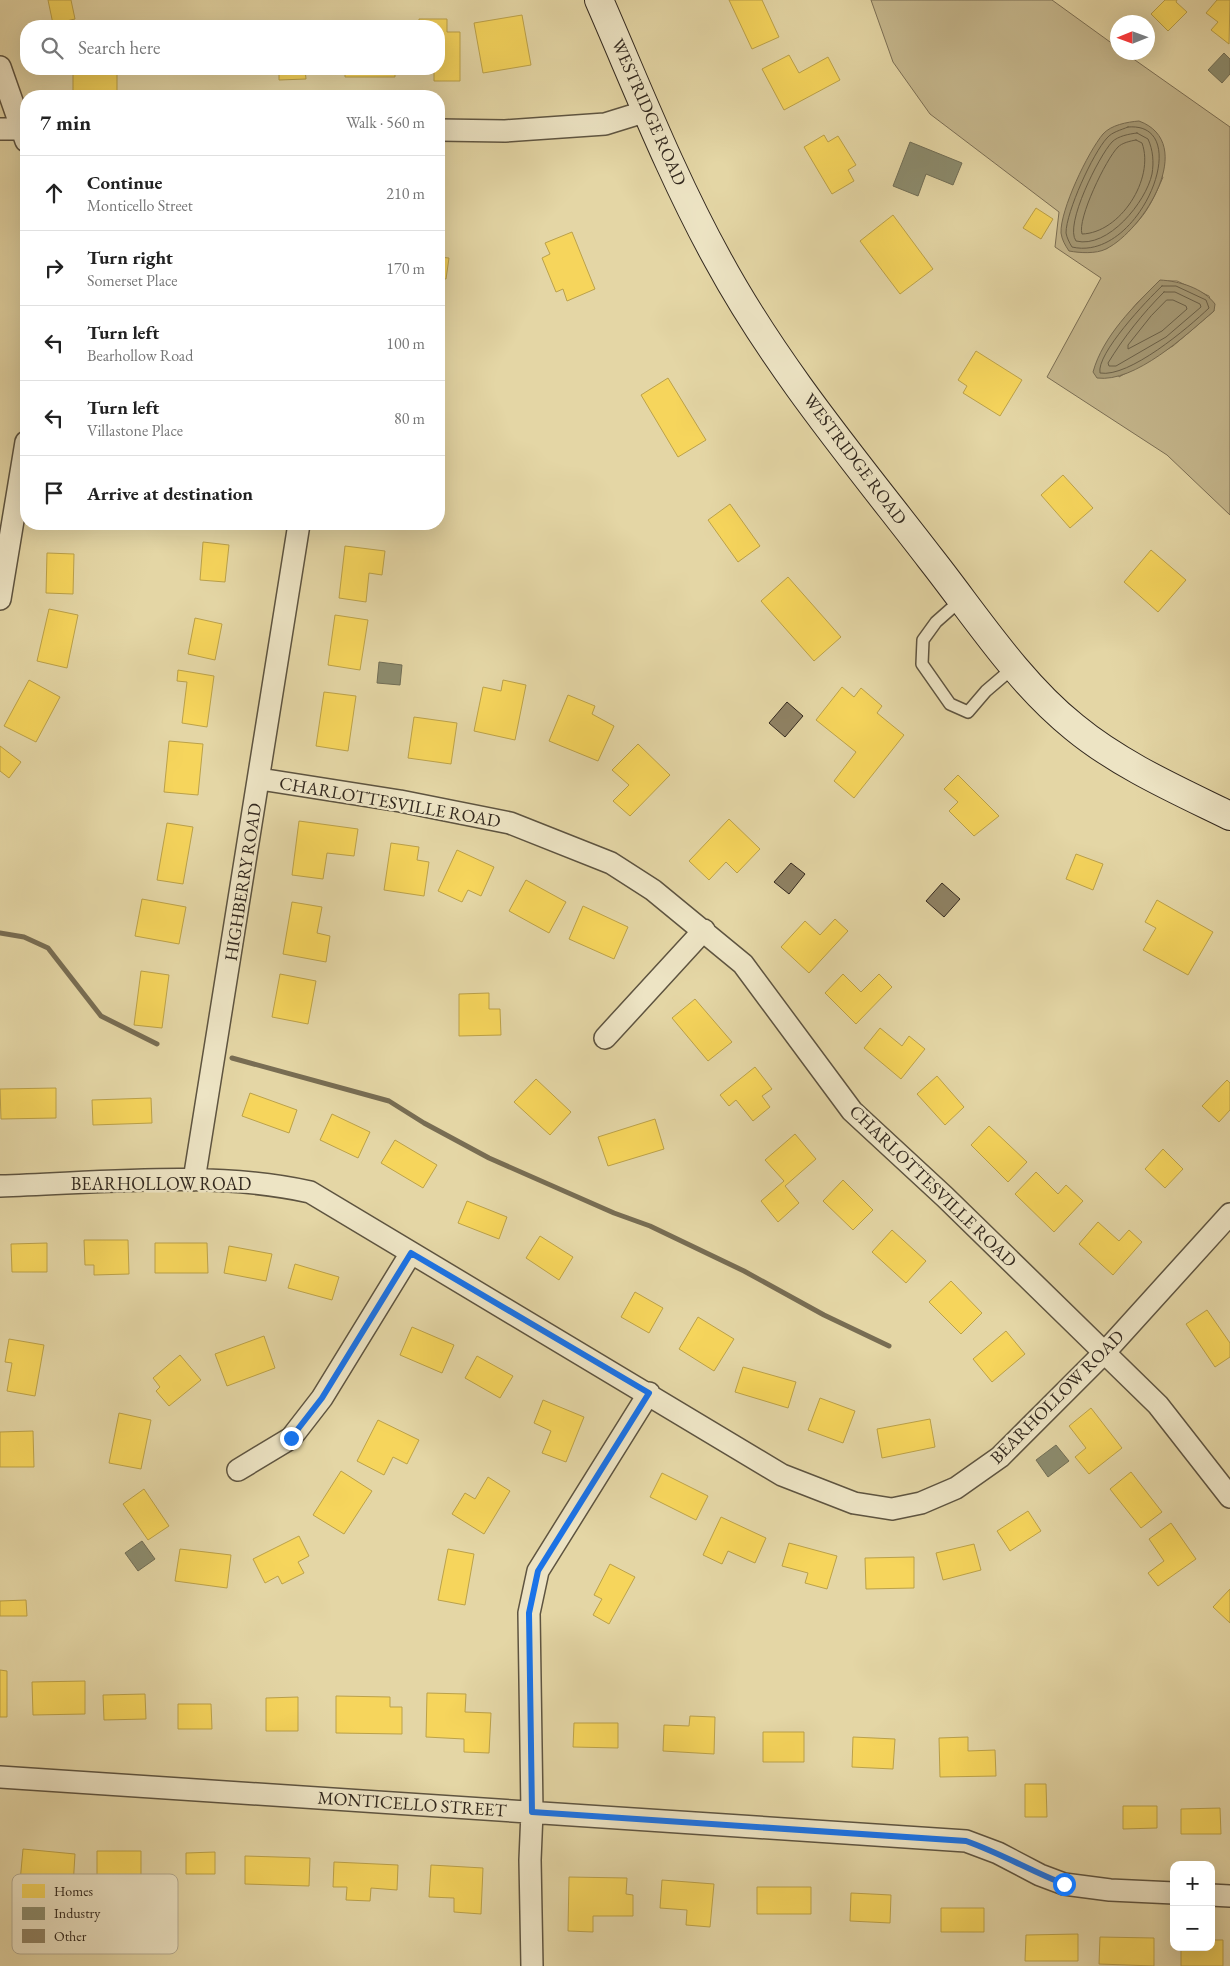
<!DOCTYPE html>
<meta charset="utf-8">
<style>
body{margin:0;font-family:"EB Garamond",serif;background:#f2f2f2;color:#222}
.controls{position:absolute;right:15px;bottom:15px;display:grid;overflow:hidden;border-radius:10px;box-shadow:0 5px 20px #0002}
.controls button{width:45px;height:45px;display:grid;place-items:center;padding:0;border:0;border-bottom:1px solid #e0e0e0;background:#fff;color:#222;font:25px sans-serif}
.compass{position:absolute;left:1110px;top:15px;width:45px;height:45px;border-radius:50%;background:#fff;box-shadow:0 5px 20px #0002;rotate:269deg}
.stop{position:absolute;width:15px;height:15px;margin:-11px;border:4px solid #1a73e8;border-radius:50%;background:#fff}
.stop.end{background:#1a73e8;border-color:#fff;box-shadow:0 1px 5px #0008}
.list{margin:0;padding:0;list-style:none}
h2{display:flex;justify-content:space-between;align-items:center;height:65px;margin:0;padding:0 20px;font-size:21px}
h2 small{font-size:16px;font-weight:400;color:#767676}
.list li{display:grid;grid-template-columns:32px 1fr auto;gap:15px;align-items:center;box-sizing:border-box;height:75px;padding:0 20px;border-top:1px solid #e0e0e0}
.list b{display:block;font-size:19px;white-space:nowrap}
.list p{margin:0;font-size:16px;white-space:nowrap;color:#767676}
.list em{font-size:16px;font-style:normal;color:#767676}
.icon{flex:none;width:28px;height:28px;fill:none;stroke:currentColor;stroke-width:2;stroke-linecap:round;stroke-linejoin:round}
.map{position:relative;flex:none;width:1230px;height:1966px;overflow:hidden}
.search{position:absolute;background:#fff;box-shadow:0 5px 20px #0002;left:20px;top:20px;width:425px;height:55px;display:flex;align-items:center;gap:12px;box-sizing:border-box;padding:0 18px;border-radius:20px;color:#767676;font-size:19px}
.panel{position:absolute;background:#fff;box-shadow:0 5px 20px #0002;left:20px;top:90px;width:425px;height:440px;border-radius:20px}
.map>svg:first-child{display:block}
.green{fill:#c6b88e;stroke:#7c7056;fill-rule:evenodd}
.water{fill:#a79b77;stroke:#786d53}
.homes{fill:#f6d55c;stroke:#bba149}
.industry{fill:#8c8c6e;stroke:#716e56}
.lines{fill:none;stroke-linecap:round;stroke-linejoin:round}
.shore{stroke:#6c624a;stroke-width:1}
.stream{stroke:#786d53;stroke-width:5}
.building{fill:#8f8264;stroke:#32281e}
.service-casing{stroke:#5e5440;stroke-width:14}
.minor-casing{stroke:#5e5440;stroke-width:24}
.secondary-casing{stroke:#32281e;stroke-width:30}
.service{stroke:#ede4c4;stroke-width:11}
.minor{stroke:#ede4c4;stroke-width:21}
.secondary{stroke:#ede4c4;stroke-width:28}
.route{stroke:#1a73e8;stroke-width:6}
.labels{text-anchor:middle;stroke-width:5;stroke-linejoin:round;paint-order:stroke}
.street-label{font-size:18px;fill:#32281e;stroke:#ede4c4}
.key{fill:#ede4c4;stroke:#b5ac92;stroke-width:1}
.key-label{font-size:14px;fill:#32281e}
</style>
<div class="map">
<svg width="1230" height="1966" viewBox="0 0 1230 1966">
<rect width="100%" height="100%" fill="#e4d6a5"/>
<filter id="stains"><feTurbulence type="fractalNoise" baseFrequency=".004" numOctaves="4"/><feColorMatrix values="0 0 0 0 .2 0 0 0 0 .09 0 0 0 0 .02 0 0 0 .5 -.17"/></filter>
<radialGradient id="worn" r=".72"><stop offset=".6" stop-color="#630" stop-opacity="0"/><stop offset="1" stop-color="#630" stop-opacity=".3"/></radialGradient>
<path class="green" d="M871,0H1052L1117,47L1118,52L1125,53L1230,127V515L1167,455L1047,377L1101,278L1055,247L1059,212L930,114L893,62ZM1104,133L1163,177C1147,215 1139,224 1106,249L1063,220L1075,186ZM1160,281H1177L1209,296L1214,311L1173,346L1119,377L1112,334L1137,303Z"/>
<path class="water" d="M1139,121C1198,143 1144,230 1106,249C1096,254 1080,253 1069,251C1065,245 1062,240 1061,233C1060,210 1088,152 1103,134C1111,125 1127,122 1139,121Z
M1160,280C1179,281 1203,288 1215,304L1214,311C1186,335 1135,383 1097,378L1093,372C1103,336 1134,306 1160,280Z"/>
<path class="homes" d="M48,0H71L75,19L53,24Z
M729,0H762L779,37L752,49Z
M1165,0H1177L1176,2L1187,12L1168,31L1151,14Z
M1217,0H1230L1229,44L1211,30L1218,22L1206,13Z
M522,15L531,65L483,73L474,23Z
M419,19H447V32H460V81H434V69H439V26H409L419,25Z
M359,24L396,25V26H359Z
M789,55L799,73L828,57L840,80L784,110L762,69Z
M73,69H117V94L73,95Z
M255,69H305L306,79L279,80V70L255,71Z
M345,69H395V77H345Z
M824,135L828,142L838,136L856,165L848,170L854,181L832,194L804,147Z
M1036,208L1053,219L1041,239L1023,228Z
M893,215L933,269L900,294L860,241Z
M572,232L595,289L567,301L563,289L556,292L542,258L550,254L545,243Z
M439,257L449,258L446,279L439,278Z
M976,351L1022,380L1000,416L963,393L967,386L958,380Z
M668,378L706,440L678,457L641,395Z
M1063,475L1093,508L1070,528L1041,495Z
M730,504L760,546L738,562L708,520Z
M203,542L229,545L225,582L200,580Z
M345,546L385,551L382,575L369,573L366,602L339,598Z
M1151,550L1186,580L1158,612L1124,582Z
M47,553L74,554L73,594L46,593Z
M788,577L841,637L814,661L761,601Z
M49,609L78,615L67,668L37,661Z
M335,615L368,620L360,670L328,665Z
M195,618L222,624L215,660L188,654Z
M178,670L214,676L207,727L182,723L187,682L177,681Z
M29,680L60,697L36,742L4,726Z
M503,680L526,685L515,740L474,731L483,687L501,691Z
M842,687L854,697L861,688L882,706L877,713L904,735L854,798L834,781L856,752L816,720Z
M324,692L356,696L348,751L316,746Z
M568,695L595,706L592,714L614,726L598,761L549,741Z
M414,717L457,723L451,764L408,758Z
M169,741L203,744L198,795L164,792Z
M638,744L670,775L630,816L613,801L629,785L612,770Z
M0,746L21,762L9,778L0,771Z
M958,775L999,816L974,836L949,811L958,802L944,789Z
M729,819L760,849L737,873L726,862L709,880L689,861Z
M299,821L358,829L354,856L327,853L323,879L292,875Z
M167,823L193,827L183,884L157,880Z
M391,843L419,847L417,860L429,862L424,896L384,890Z
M457,850L494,867L481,896L468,890L462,902L438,891Z
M1076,854L1103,864L1093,890L1066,879Z
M526,880L566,902L549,933L509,911Z
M142,899L186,907L179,944L135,936Z
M1157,900L1213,932L1188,975L1143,950L1156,928L1145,922Z
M292,902L322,907L317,933L330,936L326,962L283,954Z
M583,906L628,927L614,959L569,939Z
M835,919L848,931L809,973L781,947L805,921L820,935Z
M141,971L169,975L162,1028L134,1025Z
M280,974L316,981L308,1024L272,1017Z
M843,974L861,992L879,974L892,987L856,1024L825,993Z
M489,993V1009H500L501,1035L459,1036V994Z
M695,999L732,1042L708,1061L672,1018Z
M880,1028L902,1046L909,1036L925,1049L901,1079L864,1048Z
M755,1067L772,1089L762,1096L770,1107L753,1121L736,1100L729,1106L720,1095Z
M937,1076L964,1107L945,1125L917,1094Z
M536,1079L571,1112L550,1135L514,1102Z
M1227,1080L1230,1083V1110L1219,1122L1202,1106Z
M56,1088V1118L1,1119L0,1089Z
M250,1093L297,1110L289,1133L242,1116Z
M151,1098L152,1123L93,1125L92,1100Z
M332,1114L370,1132L358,1158L320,1140Z
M655,1119L664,1149L608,1166L598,1137Z
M989,1126L1027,1162L1008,1182L971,1145Z
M795,1134L816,1159L785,1186L799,1203L778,1222L761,1201L784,1181L765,1160Z
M395,1140L437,1165L423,1188L381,1163Z
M1163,1149L1183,1169L1165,1188L1145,1169Z
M1036,1172L1058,1194L1066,1185L1083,1201L1054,1232L1015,1194Z
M843,1180L873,1210L853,1230L823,1201Z
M467,1201L507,1217L499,1239L458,1223Z
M1098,1222L1119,1241L1129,1230L1142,1242L1113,1275L1079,1244Z
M892,1230L926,1261L906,1283L872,1252Z
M540,1236L573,1257L559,1280L526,1258Z
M84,1240H128L129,1274L94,1275V1265H85Z
M47,1243V1272H12L11,1244Z
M155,1243H207L208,1273H155Z
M229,1246L272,1254L266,1281L224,1273Z
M295,1264L339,1277L332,1300L288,1288Z
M951,1281L982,1313L961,1334L929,1302Z
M635,1292L663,1308L649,1333L621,1317Z
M1207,1310L1230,1343V1357L1215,1367L1186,1324Z
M698,1317L734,1339L714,1371L679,1349Z
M412,1327L454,1345L442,1373L400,1355Z
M1006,1331L1025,1354L992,1382L973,1359Z
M264,1336L275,1368L227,1386L215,1354Z
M9,1339L44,1345L35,1396L7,1391L12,1363L5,1362Z
M180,1355L201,1380L169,1406L156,1391L160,1387L153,1378Z
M477,1356L513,1376L500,1398L465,1378Z
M743,1367L796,1382L788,1408L735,1392Z
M820,1398L855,1411L843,1443L808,1430Z
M543,1400L584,1417L566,1462L542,1453L551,1431L534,1423Z
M1091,1408L1122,1448L1089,1474L1075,1457L1086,1448L1069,1426Z
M119,1413L151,1420L141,1469L109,1463Z
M930,1419L935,1447L882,1458L877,1429Z
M378,1420L419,1440L407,1464L393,1457L384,1475L357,1461Z
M33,1431L34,1467H0V1432Z
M341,1471L372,1491L344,1534L313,1515Z
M1131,1472L1162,1512L1141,1528L1110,1489Z
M662,1473L708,1496L696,1520L650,1497Z
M488,1477L510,1491L484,1534L452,1514L465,1493L475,1499Z
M144,1489L169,1526L148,1540L123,1504Z
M1028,1511L1041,1531L1010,1551L997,1531Z
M721,1517L766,1538L755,1563L728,1551L722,1564L703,1555Z
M1171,1523L1196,1559L1158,1586L1148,1573L1164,1561L1149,1539Z
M299,1536L309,1556L298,1562L304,1573L282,1584L278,1576L265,1583L253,1559Z
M789,1543L837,1556L827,1589L805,1583L808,1573L782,1566Z
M974,1544L981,1570L943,1580L936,1553Z
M180,1549L231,1555L227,1588L175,1581Z
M448,1549L474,1554L465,1605L438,1600Z
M914,1557V1588L866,1589L865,1558Z
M610,1564L635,1577L609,1624L593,1615L602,1599L594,1595Z
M1230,1589V1623L1213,1607Z
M26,1600L27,1616H0V1601Z
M0,1670L7,1671V1717H0Z
M85,1681V1714L33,1715L32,1682Z
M427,1693L466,1694L465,1712L491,1713L489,1753L464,1752V1739L426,1737Z
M145,1694L146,1719L104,1720L103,1695Z
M336,1696L390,1697V1707H402V1734L336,1733Z
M298,1697V1731H266V1698Z
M178,1704H211L212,1729H178Z
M690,1716L715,1717L714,1754L663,1751L664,1725L689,1726Z
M574,1723H618V1748L573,1747Z
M763,1732H804V1762H763Z
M853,1737L895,1739L893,1769L852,1767Z
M968,1737V1751L995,1750L996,1776L940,1777L939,1738Z
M1025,1784H1046L1047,1817H1025Z
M1123,1806H1157V1828L1123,1829Z
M1220,1808L1221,1834H1181V1809Z
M23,1849L75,1854L73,1887L20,1882Z
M97,1851H141V1884H97Z
M215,1852V1874H186V1853Z
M245,1856L310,1858L309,1886L245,1884Z
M334,1862L398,1865L397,1890L371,1888L370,1901L346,1900L347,1887H333Z
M431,1865L483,1868L481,1914L454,1912V1898L429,1897Z
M569,1877L627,1878L626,1894L633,1895V1916H593V1932L568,1931Z
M662,1880L714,1884L710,1927L686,1925L687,1910L660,1908Z
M757,1887H811V1914H757Z
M851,1893L891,1895L890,1923L850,1921Z
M941,1908H984V1932H941Z
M1078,1934V1961H1025L1026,1935Z
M1100,1937L1154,1938V1966L1099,1964Z
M1211,1940H1223V1966H1181V1947H1211Z"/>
<path class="industry" d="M1224,53L1230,59V74L1222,83L1208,70Z
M910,142L962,163L953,185L926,174L918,196L893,186Z
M379,662L402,665L400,685L377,683Z
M1056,1445L1069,1461L1048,1477L1036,1460Z
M142,1541L155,1559L138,1571L125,1553Z"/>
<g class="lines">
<path class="shore" d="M1128,127C1197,121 1140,263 1072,247C1069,242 1067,238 1066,233C1066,212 1093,153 1107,138C1112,132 1121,130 1128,127Z
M1137,133L1148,139C1153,150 1154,162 1152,174C1146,202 1108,249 1076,241C1064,225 1099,156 1112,142C1118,136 1129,134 1137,133Z
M1136,140L1142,143C1155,179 1120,233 1082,234C1077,219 1106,159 1118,147C1122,143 1130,141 1136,140Z
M1162,286H1176L1206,300L1209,308C1188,328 1129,378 1100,373C1096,354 1147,300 1162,286Z
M1164,292H1175L1200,304L1201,307L1166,337L1116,366H1109L1108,363C1124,337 1142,314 1164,292Z
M1167,300H1173L1186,306L1187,309L1162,331L1128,349V345L1151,316Z"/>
<path class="stream" d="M0,933L24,937L48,948L101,1016L157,1044
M232,1058L389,1101L424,1123L489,1158L614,1213L650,1226L744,1271L824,1315L889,1346"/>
</g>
<path class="building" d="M787,702L803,716L785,737L769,723Z
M791,863L805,874L789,894L774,882Z
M942,883L960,899L944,917L926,901Z"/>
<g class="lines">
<defs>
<path id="service" d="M962,599L936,622L923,640L922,664L950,704L968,712L986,691L1014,667"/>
<path id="minor" d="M0,67L26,141
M0,129H26
M439,130L505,131L605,124L647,111
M0,599L26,442
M260,779L400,801L510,823L611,863L653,890L743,964L852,1111L945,1197L1158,1405L1230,1497
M605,1038L704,930
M194,1180L299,524
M0,1186C100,1183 213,1170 310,1192L782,1475L854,1503L892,1509L921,1503L956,1488L1000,1457L1105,1352L1230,1214
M238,1470L291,1438L322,1398L411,1253
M0,1777L966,1841L998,1853L1040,1875L1064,1884L1110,1890L1174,1893
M1211,1895L1230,1896
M532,1966L530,1860L532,1812L529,1613L538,1571L649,1393"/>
<path id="secondary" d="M599,0C637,87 672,177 718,260C776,367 856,462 930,558C975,615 1017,681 1074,727C1120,765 1177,790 1230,816"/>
</defs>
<use href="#service" class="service-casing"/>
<use href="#minor" class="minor-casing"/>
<use href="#secondary" class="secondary-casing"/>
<use href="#service" class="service"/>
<use href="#minor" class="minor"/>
<use href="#secondary" class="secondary"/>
</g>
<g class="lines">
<path class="route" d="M291,1438L322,1398L411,1253L649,1393L538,1571L529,1613L532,1812L966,1841C1000,1853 1031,1871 1064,1884"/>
</g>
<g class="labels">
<g class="street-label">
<text transform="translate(649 112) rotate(66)" y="6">WESTRIDGE ROAD</text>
<text transform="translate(855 459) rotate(53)" y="6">WESTRIDGE ROAD</text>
<text transform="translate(390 802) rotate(10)" y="6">CHARLOTTESVILLE ROAD</text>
<text transform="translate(243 882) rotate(-81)" y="6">HIGHBERRY ROAD</text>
<text x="161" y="1190">BEARHOLLOW ROAD</text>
<text transform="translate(933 1186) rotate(44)" y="6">CHARLOTTESVILLE ROAD</text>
<text transform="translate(1057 1397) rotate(-45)" y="6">BEARHOLLOW ROAD</text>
<text transform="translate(412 1804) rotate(4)" y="6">MONTICELLO STREET</text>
</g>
</g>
<rect x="12" y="1874" width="166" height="80" rx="8" class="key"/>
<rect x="22" y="1884" width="23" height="14" fill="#f6d55c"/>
<rect x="22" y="1907" width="23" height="13" fill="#8c8c6e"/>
<rect x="22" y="1929" width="23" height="14" fill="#8f8264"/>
<g class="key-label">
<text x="54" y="1896">Homes</text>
<text x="54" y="1918">Industry</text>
<text x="54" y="1941">Other</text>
</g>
<rect width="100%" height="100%" filter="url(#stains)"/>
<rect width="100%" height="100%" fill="url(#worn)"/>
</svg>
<div class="controls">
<button>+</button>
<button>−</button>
</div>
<svg class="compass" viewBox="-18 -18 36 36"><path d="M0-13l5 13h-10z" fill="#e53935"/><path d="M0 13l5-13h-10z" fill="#767676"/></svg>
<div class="stop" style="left:1064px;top:1884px"></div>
<div class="stop end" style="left:291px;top:1438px"></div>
<div class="search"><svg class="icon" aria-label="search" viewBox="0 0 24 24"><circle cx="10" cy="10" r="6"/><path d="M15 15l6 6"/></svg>Search here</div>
<section class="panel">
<h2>7 min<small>Walk · 560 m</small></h2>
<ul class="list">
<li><svg class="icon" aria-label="ahead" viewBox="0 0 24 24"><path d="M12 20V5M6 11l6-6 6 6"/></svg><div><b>Continue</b><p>Monticello Street</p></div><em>210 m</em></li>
<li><svg class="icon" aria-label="right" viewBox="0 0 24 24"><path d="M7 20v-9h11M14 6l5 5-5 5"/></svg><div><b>Turn right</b><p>Somerset Place</p></div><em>170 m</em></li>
<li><svg class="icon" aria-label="left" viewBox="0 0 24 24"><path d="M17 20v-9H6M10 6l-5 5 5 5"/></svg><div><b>Turn left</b><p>Bearhollow Road</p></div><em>100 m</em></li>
<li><svg class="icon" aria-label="left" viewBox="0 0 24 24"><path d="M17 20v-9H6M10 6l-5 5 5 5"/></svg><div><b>Turn left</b><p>Villastone Place</p></div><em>80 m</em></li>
<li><svg class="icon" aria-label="arrive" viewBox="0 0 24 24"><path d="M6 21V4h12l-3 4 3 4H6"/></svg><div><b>Arrive at destination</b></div></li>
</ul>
</section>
</div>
